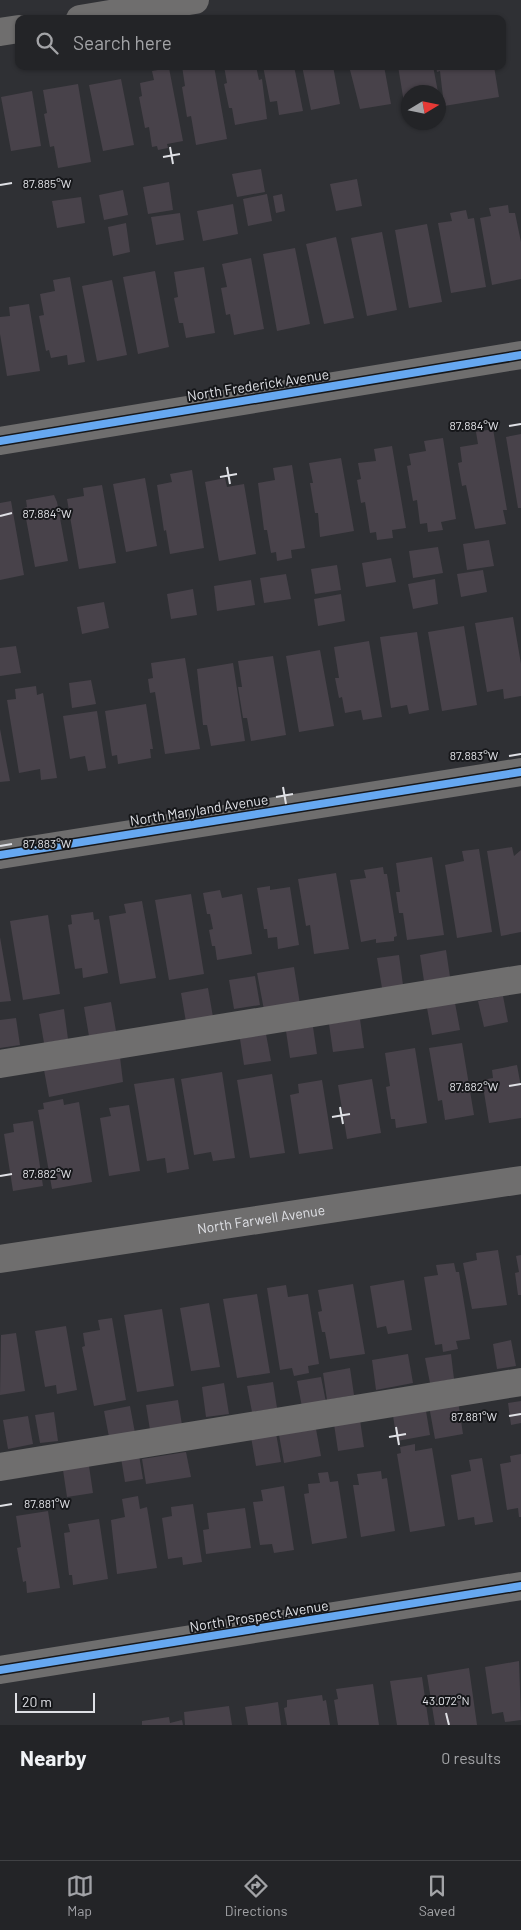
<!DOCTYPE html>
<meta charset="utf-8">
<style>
body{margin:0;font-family:Barlow,sans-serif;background:#2b2c2f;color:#f1f3f6}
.compass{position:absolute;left:401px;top:85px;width:45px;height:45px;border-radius:50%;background:#232427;box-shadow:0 1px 4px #0004;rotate:80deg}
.scale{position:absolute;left:15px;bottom:12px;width:80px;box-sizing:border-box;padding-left:5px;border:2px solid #dfe0e5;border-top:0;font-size:14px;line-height:18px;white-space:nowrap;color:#dfe0e5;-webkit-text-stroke:4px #16171a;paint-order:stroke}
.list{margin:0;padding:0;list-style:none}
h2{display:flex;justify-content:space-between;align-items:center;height:65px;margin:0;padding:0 20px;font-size:21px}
h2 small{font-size:16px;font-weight:400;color:#a3a4a7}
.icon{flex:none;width:28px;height:28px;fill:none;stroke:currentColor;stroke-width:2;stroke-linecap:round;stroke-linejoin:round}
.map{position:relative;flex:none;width:521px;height:1725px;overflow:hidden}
.search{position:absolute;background:#232427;box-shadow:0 1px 4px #0004;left:15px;right:15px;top:15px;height:55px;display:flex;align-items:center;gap:12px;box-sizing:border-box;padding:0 18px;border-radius:10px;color:#a3a4a7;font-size:19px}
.sheet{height:135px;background:#232427}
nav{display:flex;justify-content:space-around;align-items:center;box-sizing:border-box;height:70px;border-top:1px solid #404144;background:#232427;font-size:14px;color:#a3a4a7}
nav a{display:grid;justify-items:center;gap:2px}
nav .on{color:#a1a2a7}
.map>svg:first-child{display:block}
.building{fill:#48424a}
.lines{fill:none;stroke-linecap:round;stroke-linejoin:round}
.minor{stroke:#6f6e6e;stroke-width:28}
.cycleway-casing{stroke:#16171a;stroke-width:11}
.cycleway{stroke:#66a8f1;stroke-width:8}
.ticks{fill:none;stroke:#dfe0e5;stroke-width:2}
.labels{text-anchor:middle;stroke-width:4;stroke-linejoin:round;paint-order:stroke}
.street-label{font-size:14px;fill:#dfe0e5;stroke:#16171a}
.ticks-label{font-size:12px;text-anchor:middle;fill:#dfe0e5;stroke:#16171a;stroke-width:4;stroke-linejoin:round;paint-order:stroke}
</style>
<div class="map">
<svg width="521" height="1725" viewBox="0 0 521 1725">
<rect width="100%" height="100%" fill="#2f3034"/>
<path class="building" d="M485,15V19H467V18Z
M182,66H214L227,139L196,145L191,116L187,117L182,87L185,86Z
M224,66H256L259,80L262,79L267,119L235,125L232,108H229L224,84L227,83Z
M263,66H294L303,111L279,115L277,101L270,102Z
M302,66H333L340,104L311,110Z
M349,66H384L391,104L360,109Z
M398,66H433L438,92H408V108L405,109Z
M436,66H494L499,97L444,106L440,71L437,72Z
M169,68L183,141L167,144L168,148L158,150L157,146L152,147L149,127L145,128L139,97L142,96L140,83L154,80L152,71Z
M121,79L134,145L103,151L89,85Z
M78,84L91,162L58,168L54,146L50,147L44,114L47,113L43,90Z
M32,91L41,146L11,151L1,97Z
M261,169L265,192L237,197L232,174Z
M357,179L362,206L336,211L330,184Z
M169,182L173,210L148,214L143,187Z
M123,190L128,215L104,220L99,195Z
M267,194L272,221L248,226L243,199Z
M282,194L285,211L276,213L273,196Z
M81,197L85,223L57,228L52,201Z
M233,204L238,234L203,241L197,211Z
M508,205L509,213H515L521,242V279L492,285L480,218L491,216L489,208Z
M466,210L468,219L474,218L486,287L451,293L438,223L452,221L450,213Z
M180,213L184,240L156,245L151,217Z
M126,223L130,252L113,256L108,227Z
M427,224L442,302L409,308L395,230Z
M382,232L397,310L367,316L351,238Z
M336,237L354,318L324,324L306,244Z
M295,248L310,324L277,331L263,254Z
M251,258L264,329L234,335L230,314L226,315L221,288L227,287L222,264Z
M204,267L215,333L186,338L183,323H179L174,298L178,297L174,272Z
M155,271L169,347L138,354L123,277Z
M70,277L85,362L68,365L67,355L51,358L49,350L46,351L39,316L44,315L40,294L55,291L53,280Z
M112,280L127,355L97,361L82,286Z
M29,304L40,371L7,376L0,334V317L10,316L9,307Z
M493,429L507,510H503L506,524L475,529L466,485L462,486L458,463L462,462L460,447L478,444L476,432Z
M521,434V508H518L506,437Z
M443,438L456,519L441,522L443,530L428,532L427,523L420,524L417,500L413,501L407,466L411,465L409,454L426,451L424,441Z
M392,446L406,528L392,530L393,538L377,540L376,532L370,533L365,502L361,503L357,480L361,479L358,463L376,461L374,449Z
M341,458L354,531L320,537L318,513H315L310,483H313L309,463Z
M292,465L305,548L291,550L292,558L277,561L276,552L271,553L267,530H264L258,483L275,480L273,468Z
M192,470L204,548L170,554L166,530L164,531L157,485L172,482L170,474Z
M145,478L157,546L126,552L113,484Z
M225,478L227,487L244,484L256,554L219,561L205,482Z
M102,485L116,563L79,569L67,499L84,496L83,488Z
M54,495L57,502L68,561L35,567L24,508L27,507L26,500Z
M11,501L24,575L0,580V503Z
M489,540L494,566L467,570L463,544Z
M438,547L443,573L413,578L409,551Z
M391,558L396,582L366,587L362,563Z
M337,565L341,590L315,594L311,569Z
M483,570L487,592L461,597L457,574Z
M286,574L291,599L264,603L260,578Z
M435,579L438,604L413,609L408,584Z
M251,580L255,605L217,611L214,586Z
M193,589L197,615L171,619L167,594Z
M341,594L345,621L318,626L314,599Z
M104,602L109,628L82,634L77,607Z
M513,617L521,664V696L504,699L503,689L487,692L475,623Z
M464,626L477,705L442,711L428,632Z
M417,632L429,710L409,714L407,705L391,708L380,637Z
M369,641L382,717L363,720L361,710L345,713L342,697L339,698L335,678H339L334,647Z
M16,646L21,673L0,676V648Z
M320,650L334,726L299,732L286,656Z
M273,656L286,735L251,741L247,718H243L238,687H242L238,661Z
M185,658L200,749L165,754L155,692L150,693L148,679L153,678L151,663Z
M233,663L245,741L211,746L207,725H203L197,669Z
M91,680L96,704L72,708L69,683Z
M36,686L37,695L43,693L57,778L41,780L40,769L19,773L7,700L16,699L15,689Z
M146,704L153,749H150L151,758L118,764L117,755L112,756L105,711Z
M97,711L106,768L88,771L85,756L70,759L63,716Z
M0,729L10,781L0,782Z
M512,847L514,856L521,850V932L501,936L487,851Z
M479,849L492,932L457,938L445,865L464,861L462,851Z
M432,857L444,935L407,940L403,913H399L396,892H400L396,863Z
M383,867L384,874H387L397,936L394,937V941L376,943V939L361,942L350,880L366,878L364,870Z
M336,873L349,949L314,954L310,925L306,926L298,879Z
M270,886V890L290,887L299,945L278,949L277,937L268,938L267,929H264L257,888Z
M220,890L222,898L242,894L252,954L217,960L215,946H212L209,930L213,929L210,914H207L203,893Z
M191,894L204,974L169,980L155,900Z
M142,901L156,978L120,984L109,916L126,913L124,904Z
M93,912L94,920L99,919L108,973L83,978L82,968L75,969L68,925L72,924L71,915Z
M48,915L60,994L23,1000L10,921Z
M0,937L11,1001L0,1002Z
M446,950L450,977L424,981L420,955Z
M399,955L403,985L382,988L377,958Z
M294,967L300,1004L264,1010L257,973Z
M255,976L260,1005L234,1009L229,980Z
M208,988L213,1017L186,1022L181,993Z
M503,996L508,1022L484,1027L478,1001Z
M111,1002L116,1031L89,1036L84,1007Z
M455,1003L460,1030L432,1035L427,1008Z
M64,1009L68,1039L44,1043L39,1014Z
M16,1018L20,1045L0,1048V1020Z
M360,1019L364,1048L333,1052L329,1024Z
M313,1027L317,1054L290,1058L286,1031Z
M266,1034L271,1061L244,1065L240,1039Z
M462,1043L474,1115L445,1120L442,1100L438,1101L429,1048Z
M415,1048L427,1123L396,1128L395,1119H391L386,1087L390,1086L385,1053Z
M120,1057L123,1082L49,1097L44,1070Z
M517,1065L521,1087V1118L489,1123L482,1080L493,1078L492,1070Z
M222,1072L235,1158L213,1161L211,1152L194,1155L181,1079Z
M272,1074L285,1153L250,1158L237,1080Z
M174,1078L189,1169L167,1173L165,1158L147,1161L134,1084Z
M372,1079L381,1133L347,1139L338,1085Z
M322,1080L333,1149L299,1154L290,1095L299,1093L298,1084Z
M63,1099L64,1105L79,1102L92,1182L52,1189L38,1110L44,1109L43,1103Z
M129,1105L140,1171L109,1176L100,1118L111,1116L109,1108Z
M33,1121L43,1186L13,1191L4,1134L14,1132L13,1124Z
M498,1250L507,1305L472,1309L463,1263L477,1260L476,1253Z
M521,1255V1295H518L515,1273L519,1272L516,1256Z
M454,1263L456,1272H459L470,1339L456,1341L458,1349L443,1352L442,1344L435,1345L424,1277L438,1275L436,1265Z
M404,1280L412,1330L388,1334L386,1326L377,1328L370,1286Z
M353,1284L365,1354L330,1359L325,1332H322L318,1312L322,1311L318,1290Z
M286,1285L288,1297L308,1294L319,1364L308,1366L309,1373L294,1376L292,1368L280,1370L267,1288Z
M257,1294L270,1373L237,1378L223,1299Z
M209,1303L220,1367L191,1371L180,1308Z
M162,1309L174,1386L137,1392L124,1315Z
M112,1318L126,1400L94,1406L82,1347L85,1346L83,1333L100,1330L98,1320Z
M66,1326L77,1390L57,1394L56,1385L45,1387L35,1331Z
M16,1333L25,1391L0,1395L1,1335Z
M511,1340L516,1366L497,1369L493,1344Z
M408,1354L413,1383L376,1390L372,1360Z
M451,1354L454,1379L430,1383L425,1358Z
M350,1368L354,1395L327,1400L323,1373Z
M321,1377L326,1402L302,1407L297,1381Z
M273,1382L277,1408L252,1412L247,1386Z
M224,1383L229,1414L206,1417L202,1387Z
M178,1400L182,1425L150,1430L146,1405Z
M458,1401L463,1434L435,1439L429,1406Z
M521,1401V1423L511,1425L508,1403Z
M130,1406L135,1433L109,1437L104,1411Z
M426,1411L430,1435L397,1441L393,1416Z
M54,1412L58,1441L40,1443L35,1415Z
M28,1416L33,1444L8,1449L3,1420Z
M360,1420L364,1447L338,1451L334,1424Z
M316,1429L321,1456L284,1463L279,1435Z
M276,1433L281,1462L256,1466L251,1437Z
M415,1444V1451L432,1448L445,1526L410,1532L397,1454L401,1453L400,1447Z
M186,1452L191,1477L146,1484L142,1459Z
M521,1454V1517H519L518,1508L507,1510L500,1464L511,1462L510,1456Z
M139,1455L143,1479L125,1482L121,1458Z
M482,1458L493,1522L475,1525L474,1517L458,1520L451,1475L471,1471L469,1460Z
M89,1466L93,1493L67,1497L63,1470Z
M381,1471L382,1479L387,1478L395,1531L361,1537L353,1485H359L357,1474Z
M328,1472L330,1482L338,1481L347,1538L312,1544L304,1494L309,1493L308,1484L320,1483L318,1473Z
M284,1486L294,1550L274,1553L272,1544L260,1545L253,1502L263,1501L261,1490Z
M138,1496L140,1509L147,1507L157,1568L117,1574L111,1520L125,1517L122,1499Z
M193,1504L202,1562L183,1565L182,1557L168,1559L162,1518L172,1516L171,1507Z
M245,1508L251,1548L206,1554L203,1530L209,1529L207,1513Z
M48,1511L60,1588L27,1593L26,1581L23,1582L17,1548L21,1547L16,1516Z
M99,1519L108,1579L73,1585L72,1575H69L64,1533L70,1532L68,1524Z
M519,1661L521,1720L505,1722L503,1712L492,1714L485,1667Z
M469,1668L477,1725H435L427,1675Z
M422,1677L429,1725H397L390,1681Z
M373,1684L379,1725H338L334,1700L338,1699L336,1689Z
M322,1695L323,1701L326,1700L330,1725H287L284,1708L287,1707V1700Z
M278,1702L281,1725H248L245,1707Z
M229,1706L232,1725H185L184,1712Z
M169,1717L170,1723L182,1720L183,1725H142V1721Z"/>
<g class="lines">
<g class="minor">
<path d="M80,19L195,0"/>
<path d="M0,32L19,29"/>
<path d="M0,441L521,355"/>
<path d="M0,855L521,772"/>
<path d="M0,1064L521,979"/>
<path id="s1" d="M0,1259L521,1180"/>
<path d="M0,1467L521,1382"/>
<path d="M0,1670L521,1586"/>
</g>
<defs>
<path id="cycleway" d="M0,441L521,355
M0,855L521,772
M0,1670L521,1586"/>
</defs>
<use href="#cycleway" class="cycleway-casing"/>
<use href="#cycleway" class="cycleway"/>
</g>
<path class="ticks" d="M170,147L173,164M163,157L180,154M0,185L12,183M509,426L521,424M227,467L230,484M220,477L237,474M0,516L12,513M509,756L521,754M283,787L286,804M276,797L293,794M0,846L12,844M509,1086L521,1084M340,1107L343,1124M332,1117L350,1114M0,1176L12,1174M509,1416L521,1414M396,1427L399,1445M389,1437L406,1434M0,1506L12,1504M446,1713L449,1725"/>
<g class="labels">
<g class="street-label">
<text transform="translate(258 385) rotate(-9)" y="5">North Frederick Avenue</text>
<text transform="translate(199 810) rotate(-9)" y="5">North Maryland Avenue</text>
<text dy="5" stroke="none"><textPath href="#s1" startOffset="264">North Farwell Avenue</textPath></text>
<text transform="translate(259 1616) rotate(-9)" y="5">North Prospect Avenue</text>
</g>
</g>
<g class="ticks-label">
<text x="47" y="188">87.885°W</text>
<text x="474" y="430">87.884°W</text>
<text x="47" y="518">87.884°W</text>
<text x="474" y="760">87.883°W</text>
<text x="47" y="848">87.883°W</text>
<text x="474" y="1091">87.882°W</text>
<text x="47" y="1178">87.882°W</text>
<text x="474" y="1421">87.881°W</text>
<text x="47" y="1508">87.881°W</text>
<text x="446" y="1705">43.072°N</text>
</g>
</svg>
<svg class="compass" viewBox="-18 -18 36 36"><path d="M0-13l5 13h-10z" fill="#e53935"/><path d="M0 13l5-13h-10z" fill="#a3a4a7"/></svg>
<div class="scale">20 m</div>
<div class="search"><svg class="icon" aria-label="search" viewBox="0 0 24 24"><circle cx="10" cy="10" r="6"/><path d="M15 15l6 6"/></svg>Search here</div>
</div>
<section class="sheet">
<h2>Nearby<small>0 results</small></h2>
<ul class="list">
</ul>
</section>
<nav>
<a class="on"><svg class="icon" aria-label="map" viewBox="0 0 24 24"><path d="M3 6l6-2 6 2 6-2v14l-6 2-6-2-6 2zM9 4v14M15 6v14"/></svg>Map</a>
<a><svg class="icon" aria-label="directions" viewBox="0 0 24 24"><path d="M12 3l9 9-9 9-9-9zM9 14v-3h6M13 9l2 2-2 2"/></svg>Directions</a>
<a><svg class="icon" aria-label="saved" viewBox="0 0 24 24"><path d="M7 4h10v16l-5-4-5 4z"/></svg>Saved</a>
</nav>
